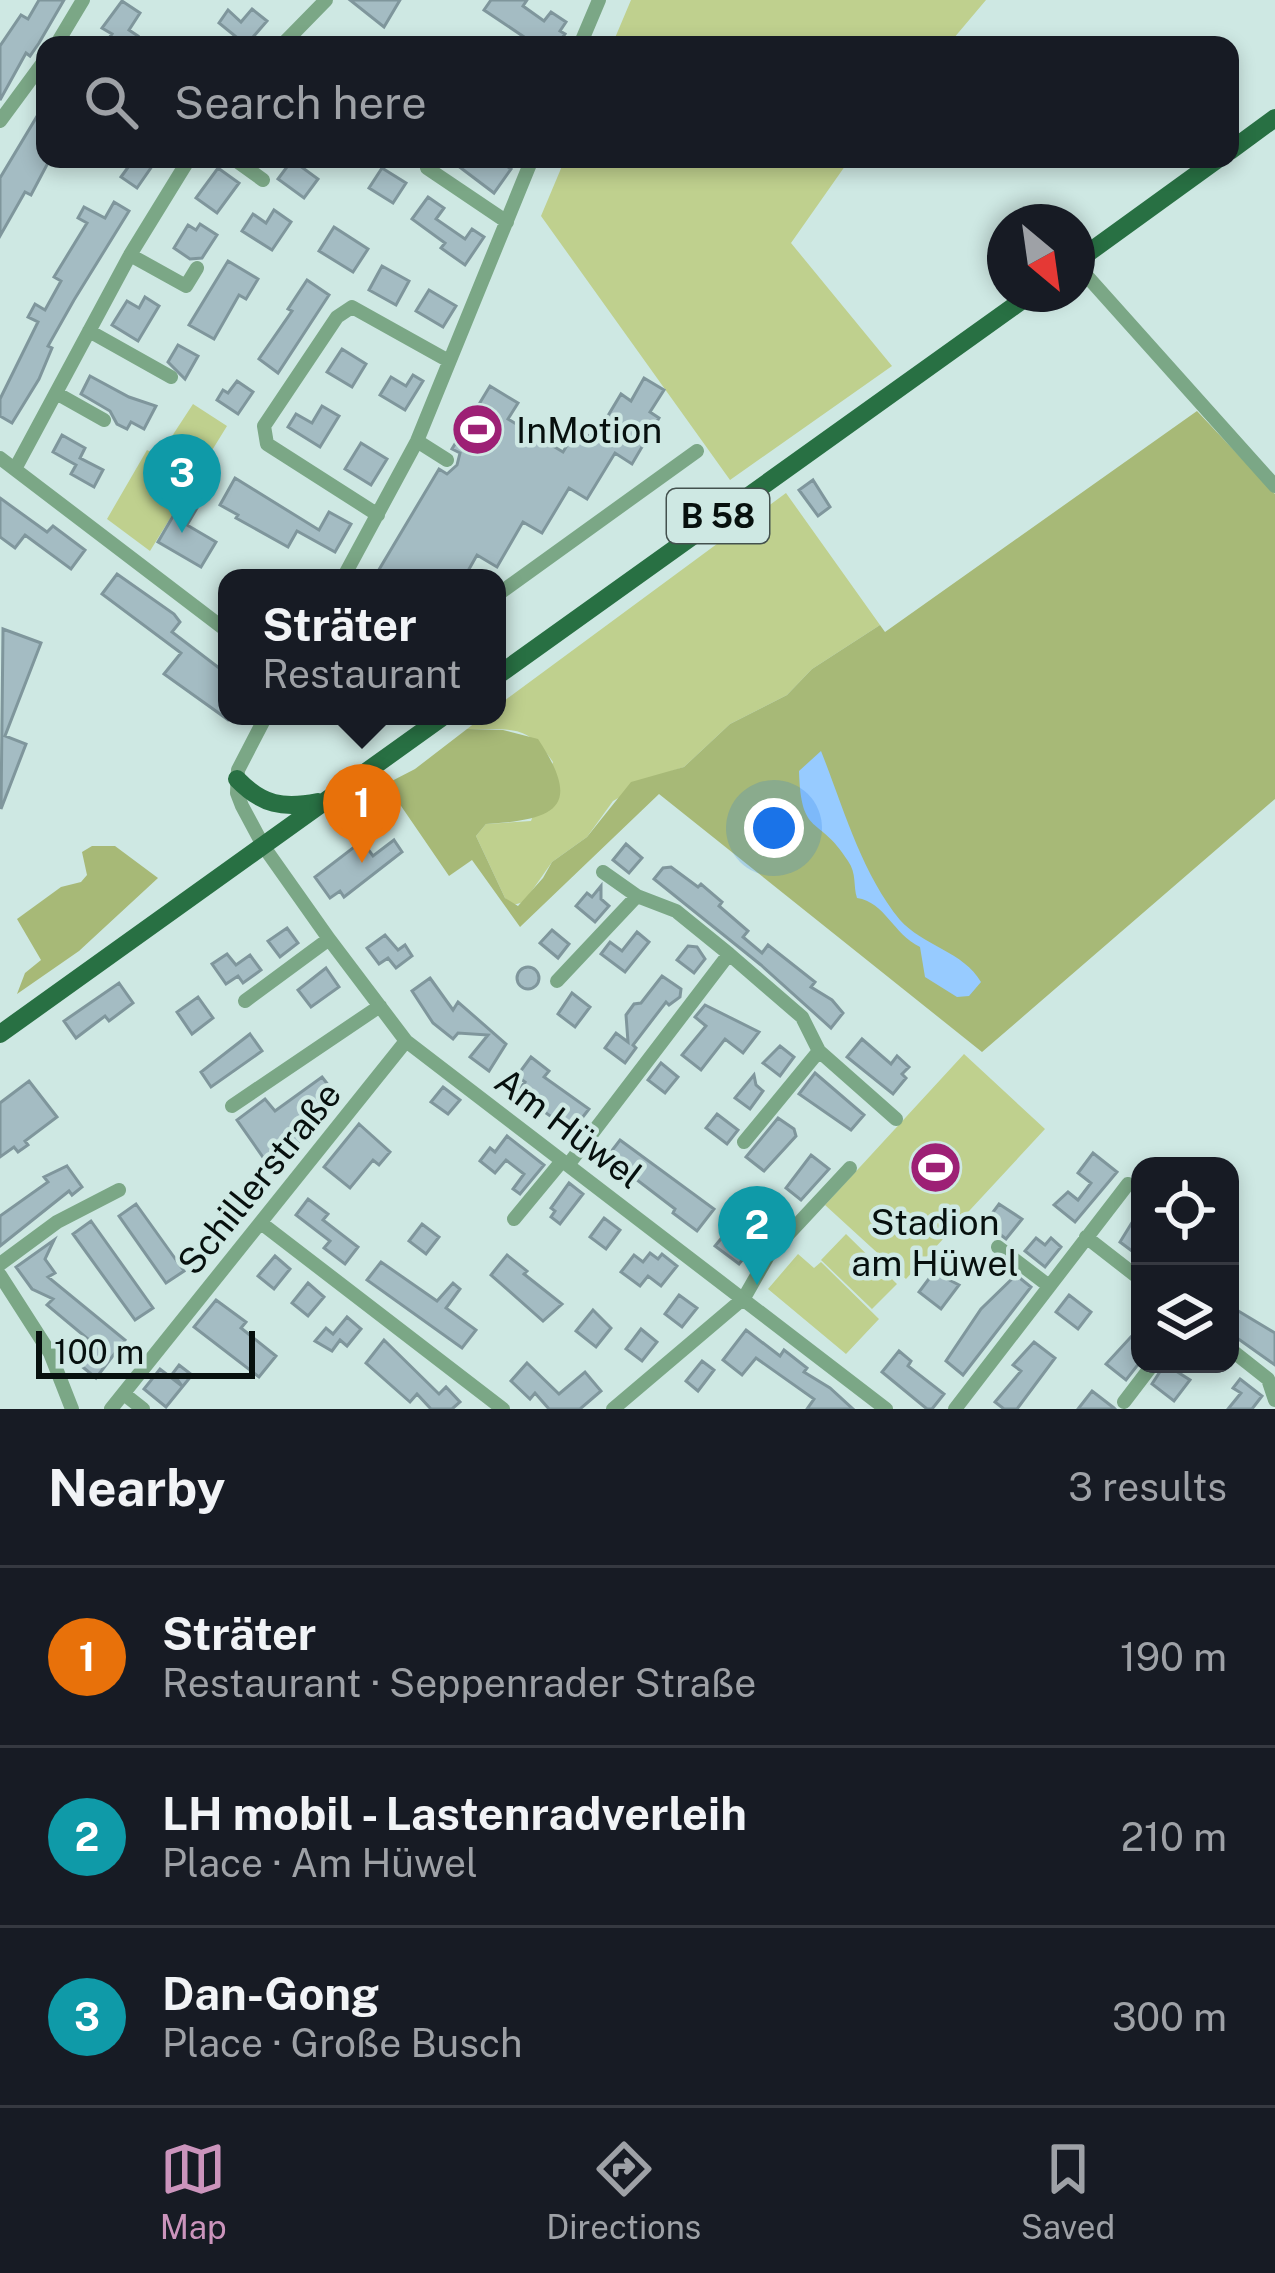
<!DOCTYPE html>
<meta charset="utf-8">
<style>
body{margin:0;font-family:"Public Sans",sans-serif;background:#242831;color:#f1f3f6}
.controls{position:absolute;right:36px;bottom:36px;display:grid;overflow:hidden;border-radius:24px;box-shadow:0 6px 18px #0003}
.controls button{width:108px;height:108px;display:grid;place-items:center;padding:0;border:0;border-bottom:3px solid #363941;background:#171b24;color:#f1f3f6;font:60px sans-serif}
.compass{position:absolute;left:987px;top:204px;width:108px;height:108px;border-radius:50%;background:#171b24;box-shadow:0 6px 18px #0003;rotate:151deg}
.scale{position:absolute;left:36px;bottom:30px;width:219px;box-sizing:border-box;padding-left:12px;border:6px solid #07100e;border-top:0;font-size:33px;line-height:42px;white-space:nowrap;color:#07100e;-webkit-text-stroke:9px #cee8e3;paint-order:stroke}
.you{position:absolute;left:774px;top:828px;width:42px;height:42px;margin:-30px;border:9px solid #fff;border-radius:50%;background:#1a73e8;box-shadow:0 0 0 18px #1a73e833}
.badge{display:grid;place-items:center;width:78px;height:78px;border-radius:50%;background:#cb94bc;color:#fff;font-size:39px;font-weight:700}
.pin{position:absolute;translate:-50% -99px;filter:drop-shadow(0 3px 6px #0008)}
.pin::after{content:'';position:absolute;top:63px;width:42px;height:36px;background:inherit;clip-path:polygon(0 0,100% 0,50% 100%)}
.popup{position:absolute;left:218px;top:569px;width:288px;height:156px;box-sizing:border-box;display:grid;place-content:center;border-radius:24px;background:#171b24;filter:drop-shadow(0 3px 9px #0005);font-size:39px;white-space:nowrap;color:#9ea1a6}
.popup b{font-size:45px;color:#f1f3f6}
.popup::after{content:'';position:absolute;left:50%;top:100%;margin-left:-24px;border:24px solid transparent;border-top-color:#171b24}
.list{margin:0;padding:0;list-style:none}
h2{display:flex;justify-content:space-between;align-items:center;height:156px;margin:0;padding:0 48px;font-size:51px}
h2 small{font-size:39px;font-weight:400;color:#9ea1a6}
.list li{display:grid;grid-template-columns:78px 1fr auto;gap:36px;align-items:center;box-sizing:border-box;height:180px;padding:0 48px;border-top:3px solid #363941}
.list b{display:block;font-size:45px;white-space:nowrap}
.list p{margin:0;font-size:39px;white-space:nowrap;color:#9ea1a6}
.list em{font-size:39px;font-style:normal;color:#9ea1a6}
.icon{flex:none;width:66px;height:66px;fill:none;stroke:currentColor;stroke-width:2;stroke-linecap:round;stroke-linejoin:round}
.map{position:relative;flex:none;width:1275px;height:1409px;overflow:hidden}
.search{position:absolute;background:#171b24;box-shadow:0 6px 18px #0003;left:36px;right:36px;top:36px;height:132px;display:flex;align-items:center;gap:30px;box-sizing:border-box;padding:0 42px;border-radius:24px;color:#9ea1a6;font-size:45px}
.sheet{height:696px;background:#171b24}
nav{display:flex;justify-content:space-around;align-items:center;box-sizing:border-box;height:168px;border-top:3px solid #363941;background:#171b24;font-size:33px;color:#9ea1a6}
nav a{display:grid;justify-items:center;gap:6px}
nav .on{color:#cb94bc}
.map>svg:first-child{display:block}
.green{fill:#bfd08e}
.forest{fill:#a7b977}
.water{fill:#97cbff}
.building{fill:#a4bcc3;stroke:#7f969c;stroke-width:3}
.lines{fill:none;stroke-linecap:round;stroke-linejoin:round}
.minor{stroke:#7ba786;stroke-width:14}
.major{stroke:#287043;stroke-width:18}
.labels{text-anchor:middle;stroke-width:9;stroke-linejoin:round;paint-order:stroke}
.shield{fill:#cee8e3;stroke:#43514e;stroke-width:3}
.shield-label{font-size:33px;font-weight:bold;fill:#07100e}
.poi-label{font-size:36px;fill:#07100e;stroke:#cee8e3;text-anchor:start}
.street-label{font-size:36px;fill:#07100e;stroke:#cee8e3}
</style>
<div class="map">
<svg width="1275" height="1409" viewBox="0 0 1275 1409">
<rect width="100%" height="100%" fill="#cee8e3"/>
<path class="green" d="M631,0H986L948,45H612Z
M565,159H850L791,243L892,366L730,480L541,216Z
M193,404L227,426L150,551L107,519L147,450L159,456Z
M786,493L880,625L812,669L787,695L730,724L684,767L657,776L613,801L587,837L552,862L524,902L513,905L505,898L476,836L486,824L531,821L553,762C527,723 511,730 467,729L484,716H497V706Z
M964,1054L1045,1129L906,1279L825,1205Z
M846,1234L897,1284L872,1309L821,1260Z
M798,1254L814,1268L821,1262L879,1319L846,1354L768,1289Z"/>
<path class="forest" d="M1197,411L1275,494V799L982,1052L659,794L520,927L472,860L449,876L386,784L415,769L467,729L503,730L538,739C583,807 557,820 486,824L476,836L505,898L518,906L543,878L552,862L587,837L631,782L684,767L730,724L787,695L812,669L880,625L885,632Z
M92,846H115L158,878L79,951L17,994L25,973L41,960L17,919L61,887L81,882L87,875L82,852Z"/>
<path class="water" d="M821,751C844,809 861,872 900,920C922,945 964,952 981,982L969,996L957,997L925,977L920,947C893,934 885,902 857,898C853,886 857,874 848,861C819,814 801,839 799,771Z"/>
<path class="building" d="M39,0H64L39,43L30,56L26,53L0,100V46L21,15L28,19Z
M350,0H400L384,27Z
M491,0H527L523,6L544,21L551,12L566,22L560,31L565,34L557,45H536L484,10Z
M122,1L140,13L129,30L138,36L133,45H104L112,34L102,28Z
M252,9L267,21L246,45L219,23L228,10L241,22Z
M45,103V159H50L31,195L25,192L0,236V178Z
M134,159H157L137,188L121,177Z
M449,159H497L511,169L494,193Z
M292,160L318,179L304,198L278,179Z
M218,168L239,183L217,213L196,198Z
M382,168L406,183L393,203L369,188Z
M428,197L444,208L436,219L465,239L472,229L484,237L465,265L441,248L445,243L412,219Z
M114,202L129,211L74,300L48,346L52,348L39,379L12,423L0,416V399L38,322L28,317L35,304L45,310L61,281L54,277L87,223L78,218L84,207L105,218Z
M274,210L291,222L272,250L242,231L253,214L266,223Z
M200,224L217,235L202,258L190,259L174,248L188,225L196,230Z
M334,227L368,249L353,272L319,251Z
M228,261L258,279L246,299L239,295L214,339L189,325Z
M382,266L409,281L396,305L369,290Z
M307,280L329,295L278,373L259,359L292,311L288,309Z
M429,290L456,306L443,327L416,311Z
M145,297L159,306L138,341L112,325L127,301L139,308Z
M178,345L198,356L185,379L168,362Z
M342,349L366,364L352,387L327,372Z
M413,375L423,381L405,410L380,395L391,377L406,386Z
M90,376L129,397L156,406L144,429L131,422L127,429L117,424L110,411L81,394Z
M644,378L664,390L650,412L659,418L632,464L615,453L587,499L569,488L542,533L523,522L497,567L477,555L464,578H374L439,469L447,474L457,465L460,453L452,449L490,386L518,403L508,419L563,452L577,429L594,439L621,394L631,401Z
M237,381L253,392L238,414L217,400L223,390L228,393Z
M322,406L339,416L320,447L288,427L296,414L312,423Z
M62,435L85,448L80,458L103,470L94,487L71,474L76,465L53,452Z
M361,443L387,459L371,485L345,469Z
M235,478L319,530L329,512L351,524L335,552L297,531L288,547L236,518L238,515L220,505Z
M813,480L830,507L818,516L799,490Z
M0,498L47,532L53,526L85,550L71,569L25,535L15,548L0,537Z
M183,499L197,508L187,525L216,542L201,567L158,542Z
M117,574L174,614L180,622L172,632L227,674V719L164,674L181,653L102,594Z
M3,629L41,643L5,736L26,744L1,809Z
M394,840L402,852L344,897L340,891L330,898L315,877L362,841L373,856Z
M626,844L642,858L629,873L613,860Z
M671,867L698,887L701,884L722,902L719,906L748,931L743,937L762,953L768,945L815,982L811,987L832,1000L843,1013L831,1028L761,965L654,879L663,868Z
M601,886V899L609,906L595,922L576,906L587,893L592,897Z
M287,928L298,943L280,957L268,941Z
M552,930L569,944L558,958L540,943Z
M637,932L649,942L625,972L601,954L610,942L622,951Z
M385,935L398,950L405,945L412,956L396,968L388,958L379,964L367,948Z
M688,946L697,947L705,959L694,973L677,960Z
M227,954L236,965L250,955L261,970L243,983L238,976L226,984L212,964Z
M517 978a11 11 0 1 1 22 0a11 11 0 1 1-22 0Z
M326,968L339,987L311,1007L298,990Z
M662,976L681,989L680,997L669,1005L666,1002L633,1045L636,1048L625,1063L605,1048L616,1033L628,1042L626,1015L634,1004L641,1003Z
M430,978L453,1010L458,1002L506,1044L489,1071L470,1057L488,1035L458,1033L453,1039L433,1023L412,991Z
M119,983L133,1003L109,1021L105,1016L76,1038L64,1021Z
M572,993L590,1007L575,1027L558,1014Z
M198,997L213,1018L192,1034L177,1012Z
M705,1005L759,1032L743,1053L725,1039L701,1070L682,1055L706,1026L695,1017Z
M250,1034L262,1051L211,1087L201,1072Z
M862,1039L891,1064L897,1056L909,1067L902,1074L906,1078L893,1094L847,1057Z
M780,1046L794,1057L780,1076L763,1063Z
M531,1057L549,1071L544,1077L589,1109L572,1131L517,1093L525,1082L517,1076Z
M661,1063L678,1077L665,1093L648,1080Z
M815,1073L864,1115L851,1130L799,1094Z
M754,1075L756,1085L763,1091L750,1109L735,1098Z
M322,1077L336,1095L274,1173L237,1120L265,1099L275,1111Z
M29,1081L57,1117L25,1141L28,1145L18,1152L14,1147L0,1157V1103Z
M443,1087L460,1100L448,1114L431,1102Z
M717,1114L738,1130L727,1144L706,1128Z
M778,1118L794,1129L796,1136L764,1171L746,1157Z
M359,1124L390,1152L379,1165L373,1160L350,1188L324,1167Z
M507,1136L544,1165L520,1194L513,1189L524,1174L506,1160L495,1173L480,1161L490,1148L495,1152Z
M620,1140L714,1209L697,1231L673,1213L675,1209L607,1157Z
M1093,1153L1117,1172L1075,1222L1054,1205L1068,1192L1078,1200L1091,1183L1078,1173Z
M811,1155L829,1169L801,1200L786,1188Z
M67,1166L82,1187L72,1195L69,1191L0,1246V1216L48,1182L44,1177Z
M569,1183L583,1194L560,1224L551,1217L555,1211L551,1208Z
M308,1199L328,1214L323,1220L358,1247L345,1264L324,1248L330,1241L296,1215Z
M136,1204L184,1271L166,1283L119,1216Z
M999,1204L1022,1219L1006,1239L985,1223Z
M604,1218L620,1230L606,1249L590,1237Z
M91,1221L153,1308L135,1320L73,1234Z
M1133,1221L1140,1226V1257L1120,1242Z
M422,1224L439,1237L426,1254L409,1241Z
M744,1226L760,1238L739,1264L715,1246L724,1235L732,1241Z
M1036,1238L1045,1245L1051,1238L1061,1247L1045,1267L1025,1251Z
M54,1240L45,1259L55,1273L48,1277L125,1340L96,1378L79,1364L94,1344L47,1305L53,1299L32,1289L16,1267Z
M650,1253L658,1259L662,1254L677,1266L661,1286L648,1276L640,1286L621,1272L634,1255L643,1262Z
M507,1255L527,1271L524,1274L562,1304L543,1321L491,1275Z
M275,1256L290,1269L274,1289L258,1276Z
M381,1262L437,1301L453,1283L460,1289L446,1308L476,1330L462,1348L367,1280Z
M934,1272L959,1285L941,1309L919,1292Z
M1016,1275L1031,1287L963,1375L946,1361L981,1309Z
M308,1283L324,1297L308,1316L292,1303Z
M679,1295L697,1308L682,1327L665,1314Z
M1069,1295L1091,1312L1078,1329L1056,1312Z
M216,1300L246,1322L241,1328L276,1356L259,1377L194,1327Z
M1230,1306L1275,1333V1365L1230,1333Z
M593,1310L611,1328L596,1347L576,1331Z
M347,1317L361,1329L347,1346L340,1340L332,1351L315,1341L326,1328L333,1334Z
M1140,1327V1362L1126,1380L1106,1364Z
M641,1329L657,1342L642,1361L626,1349Z
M746,1330L780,1356L784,1350L807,1368L804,1372L830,1388L853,1409H807L814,1399L756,1358L742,1375L723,1360Z
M384,1340L439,1394L446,1387L460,1402L452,1409H431L417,1394L410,1402L366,1363Z
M1034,1342L1055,1358L1017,1409H1004L995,1402L1021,1371L1013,1365Z
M899,1351L911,1361L908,1366L944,1394L932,1409H927L882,1372Z
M702,1361L714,1370L698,1391L686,1381Z
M527,1363L559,1394L585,1372L601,1391L580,1409H549L535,1393L530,1399L511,1381Z
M1165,1364L1190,1380L1174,1401L1152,1384Z
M179,1365L192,1375L166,1407L144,1389L160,1369L182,1386L173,1373Z
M1240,1379L1262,1396L1252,1409H1228L1241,1393L1233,1388Z
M1092,1391L1114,1408L1115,1409H1078Z"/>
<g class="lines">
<path class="minor" d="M56,45L83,0
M282,45L326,0
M580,45L599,0
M0,121L45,60
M234,159L263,180
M427,168L507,222
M130,255L186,286L197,268
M1077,265L1275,486
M89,331L171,377
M56,393L104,420
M417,441L447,460
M0,458L227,631
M15,469L130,255L189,159
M378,515L267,444L264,426L337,317L352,307L447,360
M343,578L417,441L532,159
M497,595L697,451
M266,716L238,770L237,793L242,806L264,847L329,939L406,1041L886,1409
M603,872L637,896L676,911L729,954L802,1017L819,1051L896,1119
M557,981L637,896
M245,1001L329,939
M232,1106L380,1006
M744,1142L819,1051
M568,1165L729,954
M514,1219L562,1161
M261,1223L503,1409
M1086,1237L1140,1279
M998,1247L1049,1286
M0,1264L57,1222L119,1190
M0,1275L50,1353L72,1409
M1230,1349L1268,1379L1275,1400
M124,1394L143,1409
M1124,1402L1153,1364
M111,1409L406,1041
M613,1409L744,1298L768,1256L850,1168
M955,1409L1128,1184"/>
<path class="major" d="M1230,151L1275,118
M1077,261L1218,159
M497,676L1031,294
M237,779C262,805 283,809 318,802
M0,1034L444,716"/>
</g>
<defs>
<symbol id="stadium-disc" viewBox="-11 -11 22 22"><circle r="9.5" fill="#9d2075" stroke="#cee8e3"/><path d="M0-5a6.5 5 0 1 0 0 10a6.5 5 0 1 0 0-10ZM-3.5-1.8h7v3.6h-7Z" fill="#fff"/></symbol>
</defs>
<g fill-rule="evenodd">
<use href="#stadium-disc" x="448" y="400" width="59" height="59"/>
<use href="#stadium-disc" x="906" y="1138" width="59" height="59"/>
</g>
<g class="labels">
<rect class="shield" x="667" y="489" width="102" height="54" rx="9"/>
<g class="shield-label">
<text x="718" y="528">B 58</text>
</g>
<g class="poi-label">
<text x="516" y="443">InMotion</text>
<text x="935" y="1235" text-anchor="middle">Stadion<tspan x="935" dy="41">am Hüwel</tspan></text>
</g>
<g class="street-label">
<text transform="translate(569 1128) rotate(37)" y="13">Am Hüwel</text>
<text transform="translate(259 1178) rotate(-51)" y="13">Schillerstraße</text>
</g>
</g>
</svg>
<div class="controls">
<button><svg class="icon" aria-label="locate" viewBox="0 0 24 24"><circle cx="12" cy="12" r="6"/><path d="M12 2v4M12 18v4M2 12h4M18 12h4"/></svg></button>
<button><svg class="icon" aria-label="layers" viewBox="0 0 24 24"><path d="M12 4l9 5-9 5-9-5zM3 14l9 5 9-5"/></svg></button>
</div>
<svg class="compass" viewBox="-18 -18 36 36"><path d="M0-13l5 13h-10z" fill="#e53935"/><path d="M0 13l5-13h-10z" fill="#9ea1a6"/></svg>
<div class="scale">100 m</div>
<div class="you"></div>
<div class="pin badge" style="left:362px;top:863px;background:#e8710a">1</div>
<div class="popup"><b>Sträter</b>Restaurant</div>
<div class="pin badge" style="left:757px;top:1285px;background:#0f9aa8">2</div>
<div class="pin badge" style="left:182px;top:533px;background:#0f9aa8">3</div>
<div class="search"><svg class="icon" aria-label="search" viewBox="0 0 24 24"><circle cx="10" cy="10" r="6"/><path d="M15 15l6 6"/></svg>Search here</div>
</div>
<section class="sheet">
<h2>Nearby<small>3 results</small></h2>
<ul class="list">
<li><span class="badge" style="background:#e8710a">1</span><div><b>Sträter</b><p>Restaurant · Seppenrader Straße</p></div><em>190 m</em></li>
<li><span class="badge" style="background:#0f9aa8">2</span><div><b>LH mobil - Lastenradverleih</b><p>Place · Am Hüwel</p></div><em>210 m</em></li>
<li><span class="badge" style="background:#0f9aa8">3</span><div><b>Dan-Gong</b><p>Place · Große Busch</p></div><em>300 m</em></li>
</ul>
</section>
<nav>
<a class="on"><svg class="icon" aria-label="map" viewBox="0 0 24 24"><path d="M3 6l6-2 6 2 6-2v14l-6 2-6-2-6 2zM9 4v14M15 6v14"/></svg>Map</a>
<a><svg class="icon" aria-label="directions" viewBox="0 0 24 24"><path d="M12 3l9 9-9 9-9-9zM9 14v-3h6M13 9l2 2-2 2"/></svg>Directions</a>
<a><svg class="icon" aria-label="saved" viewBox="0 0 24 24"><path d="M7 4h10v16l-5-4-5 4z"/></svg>Saved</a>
</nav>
